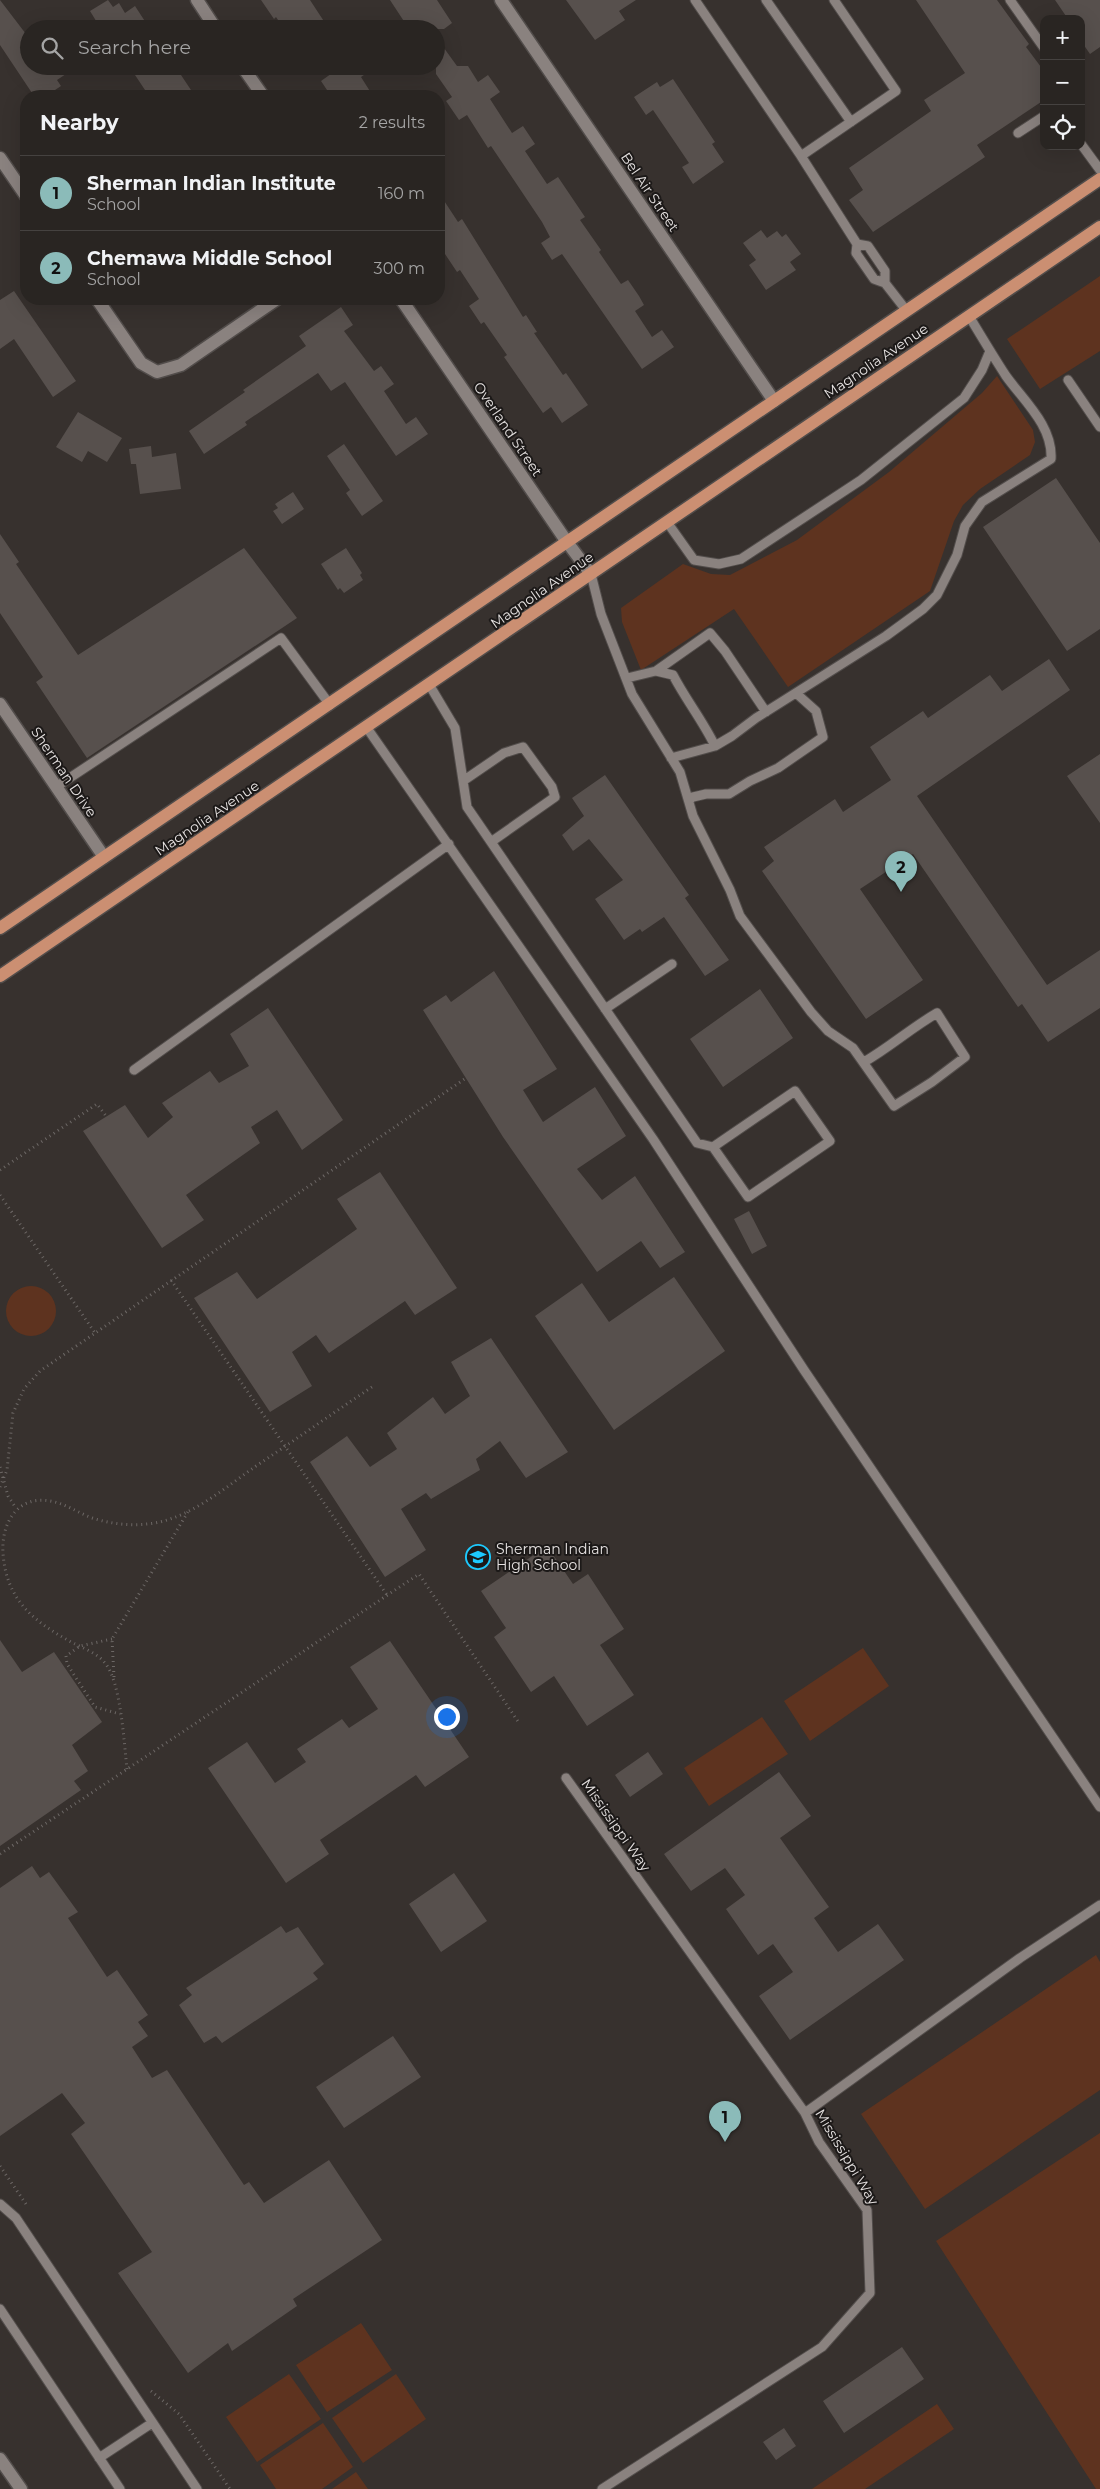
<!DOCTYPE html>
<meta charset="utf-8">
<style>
body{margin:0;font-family:Montserrat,sans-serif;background:#35312f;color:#f1f3f6}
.controls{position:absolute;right:15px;top:15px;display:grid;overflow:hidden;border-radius:10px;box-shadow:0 5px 20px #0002}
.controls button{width:45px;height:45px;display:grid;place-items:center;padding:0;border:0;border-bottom:1px solid #454240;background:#292522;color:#f1f3f6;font:25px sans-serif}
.you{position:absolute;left:446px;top:1716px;width:18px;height:18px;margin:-12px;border:4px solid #fff;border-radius:50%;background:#1a73e8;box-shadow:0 0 0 8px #1a73e833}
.badge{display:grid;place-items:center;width:32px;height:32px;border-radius:50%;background:#8bbbb9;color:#111;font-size:16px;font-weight:700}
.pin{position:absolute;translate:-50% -41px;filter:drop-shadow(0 1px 2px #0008)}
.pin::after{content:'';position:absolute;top:26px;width:18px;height:15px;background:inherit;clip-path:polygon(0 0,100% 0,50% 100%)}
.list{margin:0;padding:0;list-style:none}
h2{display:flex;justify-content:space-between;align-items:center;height:65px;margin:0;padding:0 20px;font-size:21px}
h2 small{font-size:16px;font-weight:400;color:#a5a5a5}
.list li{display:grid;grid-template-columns:32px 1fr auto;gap:15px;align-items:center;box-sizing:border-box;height:75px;padding:0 20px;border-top:1px solid #454240}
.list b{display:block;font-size:19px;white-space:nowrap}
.list p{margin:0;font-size:16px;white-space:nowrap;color:#a5a5a5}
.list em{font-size:16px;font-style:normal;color:#a5a5a5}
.icon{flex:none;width:28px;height:28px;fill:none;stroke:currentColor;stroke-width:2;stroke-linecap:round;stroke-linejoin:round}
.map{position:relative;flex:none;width:1100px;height:2489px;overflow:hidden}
.search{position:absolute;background:#292522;box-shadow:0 5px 20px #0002;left:20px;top:20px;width:425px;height:55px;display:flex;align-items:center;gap:12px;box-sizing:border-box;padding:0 18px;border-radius:28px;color:#a5a5a5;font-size:19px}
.panel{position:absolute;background:#292522;box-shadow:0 5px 20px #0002;left:20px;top:90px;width:425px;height:215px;border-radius:20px}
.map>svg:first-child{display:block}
.green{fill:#5e331f}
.building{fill:#57504d}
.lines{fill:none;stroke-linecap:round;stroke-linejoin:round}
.service-casing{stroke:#524d4b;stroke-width:11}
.minor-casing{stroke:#524d4b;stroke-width:15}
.tertiary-casing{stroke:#524d4b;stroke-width:15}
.primary-casing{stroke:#524d4b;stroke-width:15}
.path{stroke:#6d6866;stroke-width:3;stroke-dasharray:1 4;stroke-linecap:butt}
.service{stroke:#8a827f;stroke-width:9}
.minor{stroke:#8a827f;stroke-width:12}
.tertiary{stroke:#8a827f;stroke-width:12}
.primary{stroke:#cb8f72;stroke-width:12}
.labels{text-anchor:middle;stroke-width:4;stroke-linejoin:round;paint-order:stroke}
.street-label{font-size:14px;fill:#e6e2e1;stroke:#1c1918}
.poi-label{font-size:14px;fill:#e6e2e1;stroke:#1c1918;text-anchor:start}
</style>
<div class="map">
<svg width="1100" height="2489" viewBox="0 0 1100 2489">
<rect width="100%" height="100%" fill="#37312e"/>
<path class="green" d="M1100,276V351L1040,389L1007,339Z
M997,376L1033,430L1035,442L1030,455L980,489L963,505L954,521L930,591L788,687L734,609L641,670L622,622L621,608L683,564L711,574L730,575L797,540L889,472L982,393Z
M6 1311a25 25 0 1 1 50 0a25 25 0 1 1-50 0Z
M863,1648L889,1686L810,1741L784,1701Z
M762,1717L788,1754L709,1806L684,1768Z
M1096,1955L1100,1962V2090L925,2209L861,2114Z
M1100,2133V2489H1096L936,2241Z
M361,2323L392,2370L327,2412L296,2365Z
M289,2374L321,2419L257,2462L226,2417Z
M396,2374L426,2419L363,2463L332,2418Z
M937,2404L954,2429L865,2489H812Z
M323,2423L353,2467L322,2489H276L260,2465Z
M356,2472L368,2489H332Z"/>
<path class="building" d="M0,0L29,38V66H78L57,80L61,86L46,96H34L0,45Z
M108,0L113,7L119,3L125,13L135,6L150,29H101L90,11Z
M261,0H310L329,29H284L276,17L274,19Z
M390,0H437L452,23L444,29H409Z
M566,0H636L619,11L625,20L595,40Z
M916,0H997L1029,44L1026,47L1044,71V100L977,145L985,157L873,232L849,200L863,190L849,168L931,111L924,100L965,73Z
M1055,0H1100V47L1090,54L1081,41V19H1068Z
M436,37L457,66H468L478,82L488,75L500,92L490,99L512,133L523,126L535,144L525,151L547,184L558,177L585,217L580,220L601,250L599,252L621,284L628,280L639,296L644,305L635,311L652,337L662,330L674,347L642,369L562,254L552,260L541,243L550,237L542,222L491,146L488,148L467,115L459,120L446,101L452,97L436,74Z
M129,66H175L195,96H149Z
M342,66H377L361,77L373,96H331L321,81Z
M673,79L715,142L712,144L724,162L693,184L682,167L689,163L668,132L653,110L646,115L634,97L657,82L660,87Z
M439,193L458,222L462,219L523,317L526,315L537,332L534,333L563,375L566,373L588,405L562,423L551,407L543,413L504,357L507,355L484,322L481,324L469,306L479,299L460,270L457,272L439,245Z
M761,230L767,238L777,231L782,237L786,234L801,254L790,262L796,270L766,290L749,265L756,260L743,243Z
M14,291L76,381L53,397L14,339L0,349V300Z
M341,307L353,325L344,331L374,371L381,366L394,384L384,391L406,424L416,417L428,434L396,456L345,382L331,391L318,373L245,422L247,425L204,454L189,431L245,392L243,390L306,346L299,336Z
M78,412L122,438L107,462L88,451L82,462L56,447Z
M344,444L383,501L362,516L346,493L350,490L327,456Z
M151,446L152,457L176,453L181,489L140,494L136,464H131L129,449Z
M1056,478L1100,543V629L1067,651L983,527Z
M293,492L304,509L282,524L273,511L278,508L275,504Z
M0,534L19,562L16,564L78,655L244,548L297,618L87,758L36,682L43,677L0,613Z
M346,548L362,573L360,575L363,580L344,593L340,588L338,590L321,564Z
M1049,659L1070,690L917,796L1047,985L1100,950V1008L1048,1042L1022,1004L1018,1007L913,854L860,889L923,980L866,1019L762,871L774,861L764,847L835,799L843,812L891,780L870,747L923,711L928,718L990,675L1002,691Z
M1100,754V823L1067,776Z
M605,775L689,895L685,898L729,960L705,976L664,917L642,932L640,929L624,940L595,899L623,880L589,839L573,851L562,835L584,816L572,798Z
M494,971L557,1069L523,1090L543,1122L595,1087L626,1136L577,1169L602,1200L635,1176L685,1252L660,1268L641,1241L597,1272L503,1137L423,1010L446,995L451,1002Z
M760,989L793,1038L723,1087L690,1039Z
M268,1008L343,1120L302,1150L277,1110L251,1127L260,1143L186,1195L204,1220L162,1248L83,1131L125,1105L148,1138L173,1117L162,1103L210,1071L219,1083L249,1066L230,1034Z
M380,1172L457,1288L415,1315L405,1301L329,1353L316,1335L292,1352L312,1386L270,1412L194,1298L237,1272L257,1299L357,1229L337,1199Z
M749,1211L767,1246L752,1254L734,1219Z
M674,1277L725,1351L614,1430L535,1316L582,1283L609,1322Z
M491,1338L568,1452L526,1478L500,1441L476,1459L480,1470L431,1499L426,1493L401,1509L426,1550L385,1577L310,1462L347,1436L370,1467L397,1449L387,1433L433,1397L445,1414L470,1396L451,1362Z
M547,1546L573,1584L588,1574L624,1629L600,1645L634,1695L587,1726L554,1676L531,1692L494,1637L506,1628L481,1591Z
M0,1640L22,1672L54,1652L102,1722L72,1745L88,1771L74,1781L81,1790L0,1846Z
M390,1641L469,1757L425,1787L416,1775L320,1840L329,1854L286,1883L208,1768L247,1742L275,1783L306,1762L297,1749L342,1719L349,1728L378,1709L350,1667Z
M648,1752L663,1774L630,1797L615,1775Z
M779,1772L811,1816L780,1838L829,1907L814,1918L838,1952L878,1924L904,1960L790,2040L759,1996L793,1972L773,1944L758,1955L726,1909L745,1895L725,1868L691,1891L664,1854Z
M32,1866L40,1878L49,1872L78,1912L68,1918L107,1977L117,1970L148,2015L138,2022L148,2036L132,2047L152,2078L167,2070L244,2185L249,2182L264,2203L329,2160L382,2240L293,2299L297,2306L232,2351L228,2343L188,2373L118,2273L152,2252L71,2134L85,2123L62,2093L0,2136V1888Z
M454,1873L487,1921L441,1952L409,1904Z
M281,1926L286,1933L298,1927L324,1964L313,1973L318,1979L222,2043L216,2036L204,2043L179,2005L192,1995L186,1988Z
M393,2036L421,2077L344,2128L316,2087Z
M902,2347L924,2379L844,2433L823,2401Z
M784,2428L796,2446L776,2460L763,2442Z"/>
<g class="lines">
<defs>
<path id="service" d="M695,0L801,156L857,244L856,253L874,279L885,283V271L868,246L857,244
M766,0L851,122
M1010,0L1044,48
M1018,133L1044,116
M1081,144L1100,170
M801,156L896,91L834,0
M885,283L906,310
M1068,380L1100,427
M667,522L694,560L719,564L741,559L861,480L964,398L982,370L990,351
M591,574L601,614L632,694L680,772L693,816L730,890L740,916L811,1012L828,1031L853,1048L894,1106L932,1082L965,1057L937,1013C911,1028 890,1047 864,1062
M656,671L673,675C686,700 703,721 715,746
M627,678L656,671L710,633L725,651L766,712
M430,686L455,728L467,807L697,1143L713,1147L748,1197L830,1141L795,1091L713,1147
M367,728L653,1139L804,1370L1100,1807
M671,758L715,746L732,736L756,718L886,636L923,609L937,595L957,555L965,526L982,502L1051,459C1053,426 1024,401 1006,376C993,356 981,336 969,316
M463,781L504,753L523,747L552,787L555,797L491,842
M56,787L281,638L330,705
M689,800L693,797L706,794H729L750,781L778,768L823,737L816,711L797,694
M605,1009L672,964
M134,1070L449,844
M566,1778L805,2113L819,2142L867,2210L870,2293L822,2347L602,2489
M805,2113L1020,1958L1100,1905
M0,2204L16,2218L197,2489
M0,2309L120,2489
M99,2458L152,2423"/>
<path id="minor" d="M197,0L216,29
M501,0L774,401
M242,66L263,96
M0,158L26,196
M97,299L141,363L157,372L181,365L277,299
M401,299L567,542L591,574
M0,704L104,857"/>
<path id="tertiary" d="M0,2459L21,2489"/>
<path id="primary" d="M0,928L1100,179
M0,976C368,728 733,476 1100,227"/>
</defs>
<use href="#service" class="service-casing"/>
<use href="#minor" class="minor-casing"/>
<use href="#tertiary" class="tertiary-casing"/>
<use href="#primary" class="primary-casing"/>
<path class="path" d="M0,1170L97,1104L106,1116
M0,1195L95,1333
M171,1280L387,1595
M0,1467L8,1496L16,1508
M0,1487L7,1470L13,1413L24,1389L40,1371L466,1078
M112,1639L80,1646L66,1656L67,1664L95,1707L120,1714
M114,1677L112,1639L189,1510
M127,1769C124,1743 121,1682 105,1663C97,1653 83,1648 73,1643C34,1622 6,1600 3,1553C1,1524 17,1495 50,1501C68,1504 82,1516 99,1520C118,1525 136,1526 155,1523C193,1516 226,1487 256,1466C295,1440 333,1413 372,1387
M0,1854L419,1574L519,1723
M0,2166L28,2207
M151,2391L179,2414L230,2489"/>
<use href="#service" class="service"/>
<use href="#minor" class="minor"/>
<use href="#tertiary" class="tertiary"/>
<use href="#primary" class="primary"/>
</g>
<defs>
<symbol id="school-ring" viewBox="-11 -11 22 22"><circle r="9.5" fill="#1c1918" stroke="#1dc9fd" stroke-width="1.5"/><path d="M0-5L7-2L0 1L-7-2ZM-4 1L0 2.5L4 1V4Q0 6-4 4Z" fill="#1dc9fd"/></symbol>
</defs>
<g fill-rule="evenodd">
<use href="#school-ring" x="464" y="1543" width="28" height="28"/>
</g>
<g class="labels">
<g class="street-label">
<text transform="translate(650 192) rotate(56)" y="5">Bel Air Street</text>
<text transform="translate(876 361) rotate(-34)" y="5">Magnolia Avenue</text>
<text transform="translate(508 429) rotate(56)" y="5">Overland Street</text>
<text transform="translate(542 590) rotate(-35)" y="5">Magnolia Avenue</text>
<text transform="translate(64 772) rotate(56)" y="5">Sherman Drive</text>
<text transform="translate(207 818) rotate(-34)" y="5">Magnolia Avenue</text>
<text transform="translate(616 1825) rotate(55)" y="5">Mississippi Way</text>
<text transform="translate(847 2157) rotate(59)" y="5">Mississippi Way</text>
</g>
<g class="poi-label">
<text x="496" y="1554">Sherman Indian<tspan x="496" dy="16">High School</tspan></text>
</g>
</g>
</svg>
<div class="controls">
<button>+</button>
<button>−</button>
<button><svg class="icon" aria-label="locate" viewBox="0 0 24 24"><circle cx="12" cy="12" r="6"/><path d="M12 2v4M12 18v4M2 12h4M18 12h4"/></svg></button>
</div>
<div class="you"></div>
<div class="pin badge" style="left:725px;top:2142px">1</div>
<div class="pin badge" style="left:901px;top:892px">2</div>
<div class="search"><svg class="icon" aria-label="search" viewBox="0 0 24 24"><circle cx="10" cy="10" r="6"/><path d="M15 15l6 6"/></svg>Search here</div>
<section class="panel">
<h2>Nearby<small>2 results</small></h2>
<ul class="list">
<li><span class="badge">1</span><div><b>Sherman Indian Institute</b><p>School</p></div><em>160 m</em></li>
<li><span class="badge">2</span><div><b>Chemawa Middle School</b><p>School</p></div><em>300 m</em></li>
</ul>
</section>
</div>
